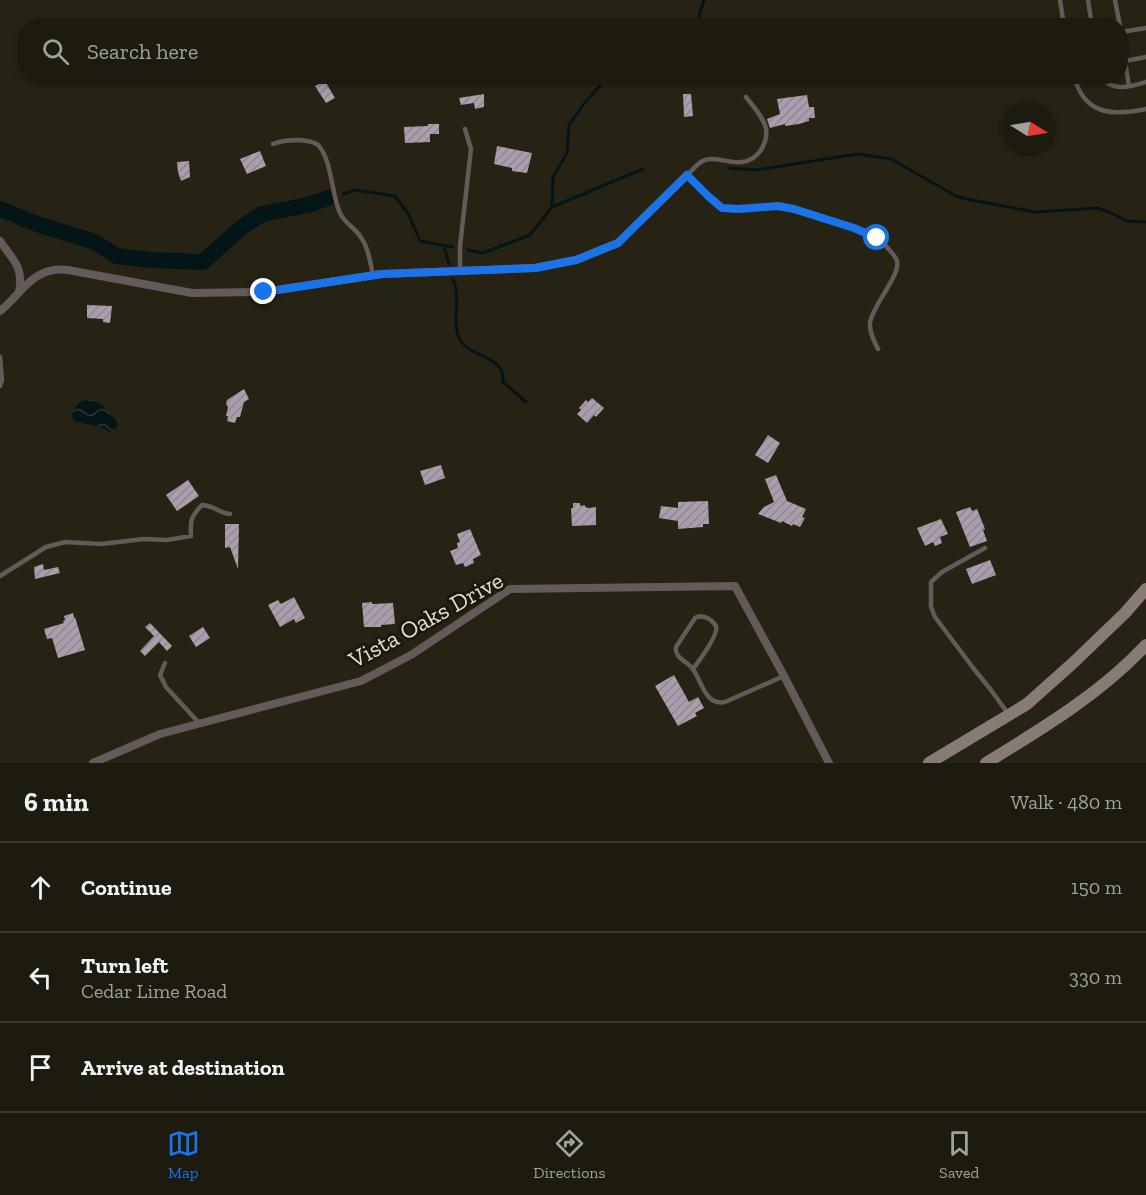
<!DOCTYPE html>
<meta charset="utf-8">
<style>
body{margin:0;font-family:"Zilla Slab",serif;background:#2a271d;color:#f1f3f6}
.compass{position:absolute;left:1002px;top:102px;width:54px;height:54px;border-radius:50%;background:#1d1a0f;box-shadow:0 3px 9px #0003;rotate:101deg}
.stop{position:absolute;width:18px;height:18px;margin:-14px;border:4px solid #1a73e8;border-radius:50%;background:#fff}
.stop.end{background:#1a73e8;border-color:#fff;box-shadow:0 2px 6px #0008}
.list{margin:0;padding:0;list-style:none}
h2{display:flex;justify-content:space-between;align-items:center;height:78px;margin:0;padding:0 24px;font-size:26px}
h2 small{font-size:20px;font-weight:400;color:#a0a19e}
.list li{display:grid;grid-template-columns:39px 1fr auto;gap:18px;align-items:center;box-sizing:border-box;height:90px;padding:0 24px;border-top:2px solid #3b382f}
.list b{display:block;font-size:22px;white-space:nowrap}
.list p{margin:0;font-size:20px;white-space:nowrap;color:#a0a19e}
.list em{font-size:20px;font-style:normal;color:#a0a19e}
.icon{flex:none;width:33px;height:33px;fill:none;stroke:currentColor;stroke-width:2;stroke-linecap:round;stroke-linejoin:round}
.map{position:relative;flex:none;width:1146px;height:763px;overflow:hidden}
.search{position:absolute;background:#1d1a0f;box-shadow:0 3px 9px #0003;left:18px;right:18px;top:18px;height:66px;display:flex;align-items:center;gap:15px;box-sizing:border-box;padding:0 21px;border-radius:24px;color:#a0a19e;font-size:22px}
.sheet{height:348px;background:#1d1a0f}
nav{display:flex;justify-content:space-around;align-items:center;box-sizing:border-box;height:84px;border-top:2px solid #3b382f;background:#1d1a0f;font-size:16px;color:#a0a19e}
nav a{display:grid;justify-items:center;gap:3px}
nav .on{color:#1a73e8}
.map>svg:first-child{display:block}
.water{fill:url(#water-waves)}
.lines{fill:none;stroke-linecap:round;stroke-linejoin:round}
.stream{stroke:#041518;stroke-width:3}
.river{stroke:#041518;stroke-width:16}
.building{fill:url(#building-hatch)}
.lane{stroke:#635a59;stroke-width:4.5}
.street{stroke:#635a59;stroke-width:8}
.secondary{stroke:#877a77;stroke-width:12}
.route{stroke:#1a73e8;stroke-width:8}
.labels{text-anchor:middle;stroke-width:6;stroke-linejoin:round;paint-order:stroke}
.street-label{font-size:24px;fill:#e2dfd6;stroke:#1d190b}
</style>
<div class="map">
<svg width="1146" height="763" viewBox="0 0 1146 763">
<defs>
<pattern id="water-waves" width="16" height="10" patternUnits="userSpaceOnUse" patternTransform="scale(1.5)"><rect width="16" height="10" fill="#041518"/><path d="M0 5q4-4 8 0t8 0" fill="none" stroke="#283739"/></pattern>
<pattern id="building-hatch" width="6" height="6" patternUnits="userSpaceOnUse" patternTransform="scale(1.5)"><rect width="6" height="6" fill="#aa9ead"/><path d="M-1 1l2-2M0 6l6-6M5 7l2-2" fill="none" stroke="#908792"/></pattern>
</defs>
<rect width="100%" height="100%" fill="#272314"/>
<path class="water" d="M89,399L101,404L117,421V426L113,431L109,432C99,423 85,426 73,420C71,409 77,401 89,399Z"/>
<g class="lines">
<path class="stream" d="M696,26L704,0
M729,168L756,170L858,154L891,159L956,196L966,199L1035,212L1097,208L1107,211L1127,221L1146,222
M343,194L355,190L395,196L409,215L420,241L453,247
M552,207L643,169
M444,246L449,264
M468,250L483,253L530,235L552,207L553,177L567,153L569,125L583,105L608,76
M453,279C462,297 451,319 459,338C467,355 497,356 502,372C503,375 503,379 503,382L526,402"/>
<path class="river" d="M0,209L40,225L95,242L116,256L151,260L203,262L242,227L262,214L308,205L328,198"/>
</g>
<path class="building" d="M325,81L335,98L326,103L315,86Z
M484,94V107L475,109L474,103L461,105L459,98Z
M683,94H691L693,116L684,117Z
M807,95L809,107H814L815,118H809V121L799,124L785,126V124L770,128L767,119L780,114L777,99Z
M428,124H439V134H430V142L405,143L404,127L428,126Z
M497,146L532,153L527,173L512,171V168L494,164Z
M260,151L266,166L247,174L240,159Z
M189,161L190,177L181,181L178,172L177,162Z
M87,305L112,306L110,323L103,322V319L87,318Z
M244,389L249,399L244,402L240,417H237L235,423L227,421L228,416H226L228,407L226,404L227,400Z
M592,398L604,408L596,417L594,415L587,423L577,414L581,410L579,408L586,400L588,402Z
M768,435L780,443L768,463L755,455Z
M441,465L445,478L425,485L420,471Z
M776,475L787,501L806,509L802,517L805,518L800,527L793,524L792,526L782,521L781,523L758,514L764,507L774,502L765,479Z
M188,480L199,496L177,511L166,495Z
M708,501L709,524H703V527L678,529V521L659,518L661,506L678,508V502Z
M573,503H580V506L585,505V507L589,508L596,507V525L572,526L571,508H573Z
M970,507L972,511L977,509L985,529L983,530L987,541L970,547L956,512Z
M941,519L948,534L940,537L942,543L935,546L933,542L925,546L917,528Z
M225,524H239L238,569L230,547L225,548Z
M470,529L481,555L473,559L474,563L465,567L463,563L456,565L450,551L458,548L457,543L460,542L457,534Z
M990,560L996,575L972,584L966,569Z
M43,564L44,570L58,567L60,573L35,579L34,567Z
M294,597L305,618L296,623L294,619L280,627L268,605L278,600L281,604Z
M372,602V604L393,603L395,624L381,625V627H364L362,603Z
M73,613L74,618L75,617L85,650L58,658L52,638L47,639L44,629L64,623L63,621L65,620L64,616Z
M150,623L172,646L167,651L159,642L145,656L140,651L154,636L145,627Z
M203,627L210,638L196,647L189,636Z
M674,675L689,702L698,697L704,708L695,713L697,716L678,726L655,686Z"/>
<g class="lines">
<path class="lane" d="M1060,0L1064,26
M1088,0L1092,26
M1115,0L1120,26
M1120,31L1129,86
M1121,32L1146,28
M1125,61L1146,57
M1074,76C1084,115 1112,116 1146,109
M1103,76L1104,80C1115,92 1132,86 1146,82
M746,97C759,114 775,128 761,150C757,156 750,161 742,162C730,164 717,156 705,160C698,162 693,170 687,175C696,183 713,206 725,208C743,212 762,204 780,206C798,208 815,216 833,221C847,226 863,230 876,237C881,240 896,256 897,261C901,275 872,306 870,323C869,332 874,341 878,349
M273,144C282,140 291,140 300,140C306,141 313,141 318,145C333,161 331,197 341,215C346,224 355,228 360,236C369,248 370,262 373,275
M460,271V246L471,149L465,129
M0,357L2,380L0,386
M985,548L942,572L931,582V607L935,617L974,669L991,690L1009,715
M0,576L46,547L65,542L101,544L144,539L167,540L191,536C190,521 191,516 202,505C216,506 218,513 230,514
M165,663L160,675L166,687L200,724
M693,669C699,661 719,635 716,626C715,624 711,620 709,619C704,616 700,615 695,618L676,647C674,657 686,661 692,668C702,680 704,706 725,702L784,676"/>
<path class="street" d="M0,241C13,260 24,267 19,292
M0,311C17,298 30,273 54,270C58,269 64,270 68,270L192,293L264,292L382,274L535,268L576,260L618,243L687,175
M93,763L160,734L361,681L411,655L510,589L735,586L784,676L829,763"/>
<path class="secondary" d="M929,763L1027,704L1073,663L1125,613L1146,589
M986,763C1043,728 1100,694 1146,645"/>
</g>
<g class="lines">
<path class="route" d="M264,292L382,274L535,268L576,260L618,243L687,175L708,196L722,208L739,209L778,206L794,209L854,228L877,238"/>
</g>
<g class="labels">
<g class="street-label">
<text transform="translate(426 620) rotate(-29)" y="8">Vista Oaks Drive</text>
</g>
</g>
</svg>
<svg class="compass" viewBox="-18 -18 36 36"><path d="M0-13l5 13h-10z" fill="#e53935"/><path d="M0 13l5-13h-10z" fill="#a0a19e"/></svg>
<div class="stop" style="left:877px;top:238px"></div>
<div class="stop end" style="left:264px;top:292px"></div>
<div class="search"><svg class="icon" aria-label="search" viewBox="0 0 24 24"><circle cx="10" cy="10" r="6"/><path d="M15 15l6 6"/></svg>Search here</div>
</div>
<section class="sheet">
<h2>6 min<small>Walk · 480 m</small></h2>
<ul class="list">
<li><svg class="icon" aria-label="ahead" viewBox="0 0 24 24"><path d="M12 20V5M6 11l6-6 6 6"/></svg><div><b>Continue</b></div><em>150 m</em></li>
<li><svg class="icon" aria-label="left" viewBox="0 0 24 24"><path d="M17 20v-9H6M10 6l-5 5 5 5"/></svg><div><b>Turn left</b><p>Cedar Lime Road</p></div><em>330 m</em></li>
<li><svg class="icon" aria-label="arrive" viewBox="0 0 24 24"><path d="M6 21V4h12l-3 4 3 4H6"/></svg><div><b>Arrive at destination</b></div></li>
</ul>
</section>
<nav>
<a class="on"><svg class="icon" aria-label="map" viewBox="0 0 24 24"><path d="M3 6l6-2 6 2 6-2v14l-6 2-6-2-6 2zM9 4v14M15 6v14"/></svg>Map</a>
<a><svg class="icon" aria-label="directions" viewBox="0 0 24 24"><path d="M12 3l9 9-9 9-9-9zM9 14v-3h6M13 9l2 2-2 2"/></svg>Directions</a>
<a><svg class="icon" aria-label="saved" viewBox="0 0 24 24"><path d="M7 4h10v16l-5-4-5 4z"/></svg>Saved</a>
</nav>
